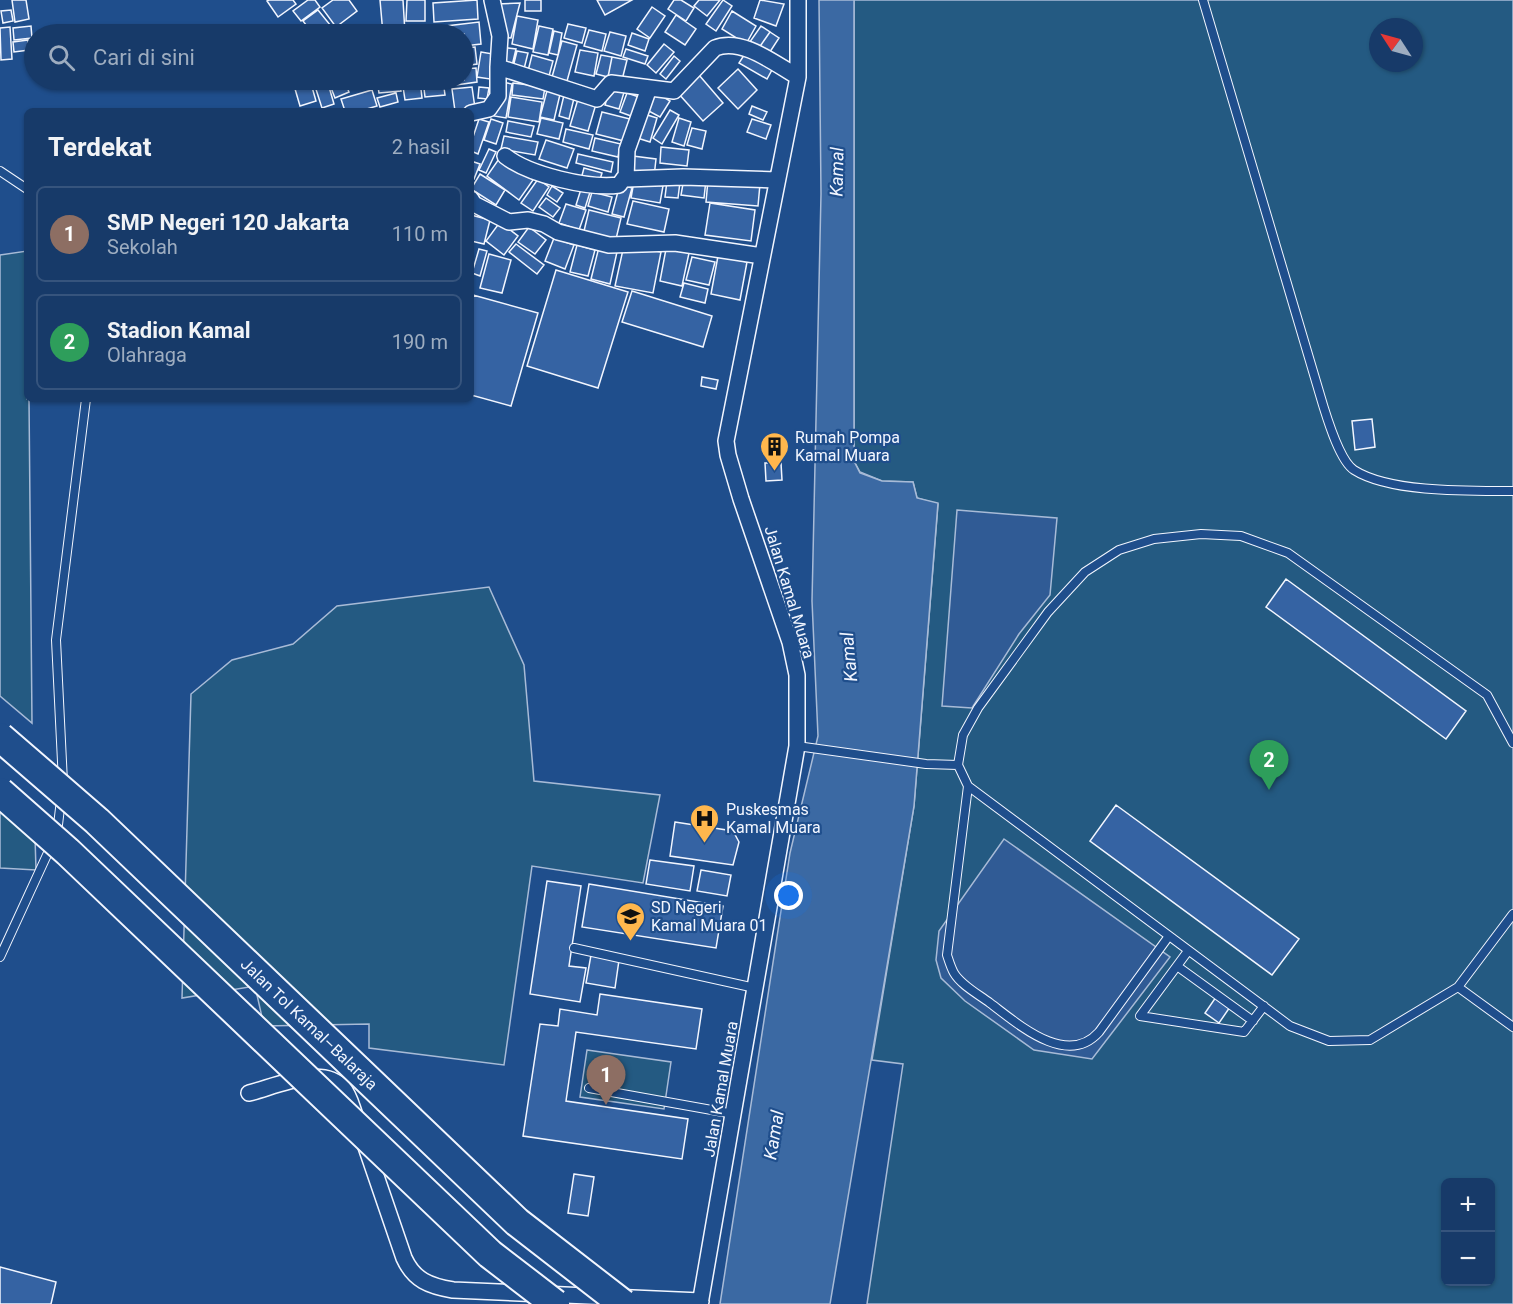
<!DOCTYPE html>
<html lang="id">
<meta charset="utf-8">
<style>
body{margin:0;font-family:Roboto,sans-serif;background:#20416f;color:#f1f3f6}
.controls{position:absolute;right:18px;bottom:18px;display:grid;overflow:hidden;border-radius:9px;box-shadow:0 2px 4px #0004}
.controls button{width:54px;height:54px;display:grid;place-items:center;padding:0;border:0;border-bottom:2px solid #36547d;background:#173a69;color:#f1f3f6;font:30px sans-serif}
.compass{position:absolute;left:1369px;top:18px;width:54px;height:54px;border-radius:50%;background:#173a69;box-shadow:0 2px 4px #0004;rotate:306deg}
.you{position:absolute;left:789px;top:896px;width:21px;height:21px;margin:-15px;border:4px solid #fff;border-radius:50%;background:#1a73e8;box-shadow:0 0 0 9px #1a73e833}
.badge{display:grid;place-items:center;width:39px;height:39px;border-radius:50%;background:#ea580c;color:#fff;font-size:20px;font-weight:700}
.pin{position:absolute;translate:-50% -50px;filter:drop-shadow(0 2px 3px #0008)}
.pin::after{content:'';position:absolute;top:32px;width:21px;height:18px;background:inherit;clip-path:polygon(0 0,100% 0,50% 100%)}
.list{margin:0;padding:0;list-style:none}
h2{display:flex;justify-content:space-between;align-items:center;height:78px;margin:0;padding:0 24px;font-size:26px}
h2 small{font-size:20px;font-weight:400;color:#9eadc0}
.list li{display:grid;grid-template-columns:39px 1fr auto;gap:18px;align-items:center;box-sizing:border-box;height:96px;margin:0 12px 12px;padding:0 12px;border:2px solid #36547d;border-radius:9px}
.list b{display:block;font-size:22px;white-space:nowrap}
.list p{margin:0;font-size:20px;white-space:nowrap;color:#9eadc0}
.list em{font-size:20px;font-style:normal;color:#9eadc0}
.icon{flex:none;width:33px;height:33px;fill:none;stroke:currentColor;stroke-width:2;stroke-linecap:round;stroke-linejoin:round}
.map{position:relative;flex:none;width:1513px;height:1304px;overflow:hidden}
.search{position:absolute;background:#173a69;box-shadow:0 2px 4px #0004;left:24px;top:24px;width:450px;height:66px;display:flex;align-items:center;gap:15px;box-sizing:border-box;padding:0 21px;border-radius:33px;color:#9eadc0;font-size:22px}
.panel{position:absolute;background:#173a69;box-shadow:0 2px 4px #0004;left:24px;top:108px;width:450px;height:294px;border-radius:9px}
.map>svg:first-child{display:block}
.green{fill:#245a82;stroke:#a8bbd7;stroke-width:1.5;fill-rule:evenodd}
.parking{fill:#305b95;stroke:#a8bbd7;stroke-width:1.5}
.water{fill:#3b69a3;stroke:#a8bbd7;stroke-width:1.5}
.building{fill:#3563a3;stroke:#f2f6ff;stroke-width:1.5}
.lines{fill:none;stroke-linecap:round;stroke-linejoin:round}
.service-casing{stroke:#f2f6ff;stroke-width:10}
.minor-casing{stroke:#f2f6ff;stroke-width:18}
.service{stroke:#1f4e8c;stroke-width:8}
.minor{stroke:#1f4e8c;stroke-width:15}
.motorway-bridge-casing{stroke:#f2f6ff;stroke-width:32;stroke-linecap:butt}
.motorway-bridge{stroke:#1f4e8c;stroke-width:28}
.labels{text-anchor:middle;stroke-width:4.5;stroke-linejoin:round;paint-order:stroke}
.poi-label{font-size:16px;fill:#f2f6ff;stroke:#1f4e8c;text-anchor:start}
.street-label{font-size:16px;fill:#f2f6ff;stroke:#1f4e8c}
.water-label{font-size:18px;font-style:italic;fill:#f2f6ff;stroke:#1f4e8c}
</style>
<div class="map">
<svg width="1513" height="1304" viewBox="0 0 1513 1304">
<rect width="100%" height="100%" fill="#1f4e8c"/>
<path class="green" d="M854,0H1513V1304H867L903,1064L872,1060L914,806L938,504L917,498L913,482L882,481L860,472L854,461ZM1378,27H1414V63H1378ZM1446,1182H1490V1282H1446Z
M27,251V399H29L32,723L0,696V255Z
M489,587L524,665L534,781L660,795L643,883L532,866L504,1065L369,1048V1024L264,1026L255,986L182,998L191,694L232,660L293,644L337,606Z
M0,811L35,837L36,870L0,868Z
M587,1050L671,1062L664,1109L580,1097Z"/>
<path class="parking" d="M957,510L1057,518L1050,595L1019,634L972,708L942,706Z
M1004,839L1170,957L1092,1059L1034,1050L965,1001L941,978L936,960L939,931Z"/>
<path class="water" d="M819,0H854V461L860,473L882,481L913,482L917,498L938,503L914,806L830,1304H720L790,853L818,736L812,601L821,194Z"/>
<path class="building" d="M12,0H26L29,19L15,22Z
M269,0H293L296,4L278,17L267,1Z
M308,0H315L320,7L301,21L293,11Z
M333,0H349L357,11L336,27L322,8Z
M380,0H403L405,33L383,34Z
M407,0H425V21H406Z
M477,0L478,19L434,22L433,3Z
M525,0H541V11H525Z
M597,0H632L605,15Z
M674,0H681L694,8L686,21L668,9Z
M699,0H720L707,16L694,6Z
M723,0L732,6L716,31L706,24Z
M760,0L784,4L776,26L754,18Z
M520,3L511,38L502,37L496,4Z
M652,7L665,16L650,38L637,29Z
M11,10L13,21L3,23L1,11Z
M318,10L331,26L320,34H313L303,21Z
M732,11L756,26L746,44L722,29Z
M676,15L696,29L685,45L665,32Z
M517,16L538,20L533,49L512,44Z
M479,22L481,44L464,46V34H447L446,26Z
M568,24L586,28L582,43L564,38Z
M31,26L32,38L14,40L13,28Z
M539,26L553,29L548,55L533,52Z
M761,26L770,32L756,52L747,46Z
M10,27L12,59L1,60L0,28Z
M589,30L606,34L602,51L584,46Z
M554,31L562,33L558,55L549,53Z
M610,32L626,36L621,56L604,51Z
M770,32L779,38L766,58L756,52Z
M632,33L649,39L645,51L628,45Z
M28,40L29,50L14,52L13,42Z
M562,41L577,45L567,81L552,77Z
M664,44L674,52L656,73L647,65Z
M475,47L477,64L464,66V48Z
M500,47L516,49L512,66L499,62Z
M626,49L648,56L645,64L623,57Z
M580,50L598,53L594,76L575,72Z
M517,51L528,53L523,73L512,71Z
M481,52L493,54L490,79L477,77Z
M746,52L773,68L767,79L739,63Z
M532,55L553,61L549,76L528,71Z
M601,55L612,57L608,77L596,74Z
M674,56L680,61L666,79L660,74Z
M612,57L627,60L622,80L608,77Z
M476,68L477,82L449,86L448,80H464V69Z
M738,69L757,90L738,109L718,88Z
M699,75L723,103L703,121L678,93Z
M300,80H310L316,101L300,106L293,82Z
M313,80H327L334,104L322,108Z
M328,80H344L349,92L335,98Z
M377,80H399L401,91L379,93Z
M402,80H420L422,98L405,100Z
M423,80H443L445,95L425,97Z
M502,82L512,84L506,118L494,116Z
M513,83L545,87L543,99L512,95Z
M611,85L625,89L619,109L605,105Z
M472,87L475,108L455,111L452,89Z
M479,87L489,88L487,99L478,98Z
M548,87L561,90L554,120L540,117Z
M372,90L377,106L360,111H345L341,99Z
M565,91L575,94L569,119L559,116Z
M654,91L670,101L660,117L643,108Z
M396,93L398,102L380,107L377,98Z
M627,93L639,97L631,116L620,112Z
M511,97L542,102L539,122L508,117Z
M578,99L596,104L588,131L570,126Z
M752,106L767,112L763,120L749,114Z
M670,110L679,115L662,144L653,138Z
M602,112L630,119L624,141L596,134Z
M641,113L657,118L650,142L634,137Z
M541,118L563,123L559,139L537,134Z
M679,118L691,122L684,146L672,142Z
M479,119L489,122L478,154L471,151V143Z
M491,119L503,123L496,144L484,140Z
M752,119L771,125L766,139L747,132Z
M508,121L534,126L531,137L506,132Z
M692,128L706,131L702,149L687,145Z
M566,129L593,135L589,149L563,142Z
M504,136L538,142L535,155L501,149Z
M595,138L621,144L618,157L592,151Z
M546,140L574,149L567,168L539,159Z
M661,147L689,150L687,166L660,163Z
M489,149L496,152L486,173L479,170Z
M578,154L613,162L611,172L576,163Z
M501,156L533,180L519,200L487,176Z
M633,156L656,159L654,177L631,174Z
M471,161L480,164L474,179L471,178Z
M584,168L602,173L599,183L581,179Z
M480,174L505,190L496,205L471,189Z
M684,178L706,180L704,198L681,195Z
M538,179L549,187L533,211L521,203Z
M708,180L760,184L758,206L706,202Z
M634,181L663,186L660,203L631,198Z
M667,181L680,182L678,198L665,197Z
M620,184L632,188L624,217L612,214Z
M552,186L563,193L557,202L547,195Z
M582,186L591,189L585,208L576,205Z
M592,192L612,197L608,212L588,206Z
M546,198L560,208L553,217L539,207Z
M633,201L669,209L664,232L627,224Z
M710,203L755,210L751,241L705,235Z
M566,204L586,210L579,230L559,223Z
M589,210L621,218L616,239L584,231Z
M471,215L490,220L484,244L471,241Z
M500,222L518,236L504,255L486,241Z
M529,227L546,240L535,254L518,242Z
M554,238L574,245L565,269L545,261Z
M516,244L544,265L537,274L509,252Z
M577,245L595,250L588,276L570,272Z
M624,245L661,252L653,293L615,286Z
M599,247L617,252L610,284L591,279Z
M479,249L487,251L480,276L472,273Z
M666,249L689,253L682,286L660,281Z
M489,254L511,260L502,293L480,288Z
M718,256L747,262L740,300L711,294Z
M692,257L715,262L709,285L686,280Z
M556,270L628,292L598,388L527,366Z
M684,283L708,289L705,303L680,297Z
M632,291L712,316L703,347L622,322Z
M473,295L538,313L511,406L471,395Z
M702,377L718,380L716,389L701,386Z
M1372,419L1375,447L1355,450L1352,421Z
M765,463H781L782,480L766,481Z
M1286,579L1466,711L1446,739L1266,607Z
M1116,805L1299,939L1272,975L1090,841Z
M675,822L733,831L739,842L733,865L670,856Z
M650,860L694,866L690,891L646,884Z
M701,870L731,875L727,896L697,891Z
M547,881L581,886L569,966L586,968L580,1002L530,994Z
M589,884L723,906L716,948L582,927Z
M591,955L619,960L615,988L586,983Z
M600,994L702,1009L696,1049L576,1032L566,1101L688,1119L682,1159L523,1136L540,1024L558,1026L560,1009L597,1015Z
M1216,997L1230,1007L1219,1023L1205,1013Z
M574,1174L594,1177L588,1216L568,1213Z
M0,1267L56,1282L51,1304H0Z"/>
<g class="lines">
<defs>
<path id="service" d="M1203,0L1323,405C1328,421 1340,461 1354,470C1390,493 1471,491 1513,491
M0,171L27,189
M1513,743L1487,695L1288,553L1241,536L1201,534L1154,539L1119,550L1085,572L1048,612L978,708L963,735L958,765L968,786L1290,1026L1329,1041L1370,1040L1458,987L1513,914
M797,746L926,764L958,765
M63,782L56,640L86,399
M968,786L947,955C949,961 951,968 954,973C961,985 978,994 990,1003C1018,1024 1067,1068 1099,1032L1169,936
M57,833L61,800
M574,948L755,988
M1188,951L1140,1016L1244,1032L1264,1006
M0,957L52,844
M1177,966L1253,1021
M1458,987L1513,1027
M589,1088L734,1114"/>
<path id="minor" d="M492,0L500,36L498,67L597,99L611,83L674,91L715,48C742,37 775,64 798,77
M649,88L627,150L626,179L683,177L777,180
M471,113L489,109L498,96V67
M505,156C529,175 589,189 619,185L624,178
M471,199L474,204L509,222L528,220L544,224L558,232L609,245L675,243L762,256
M249,1093C274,1087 322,1064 343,1088C350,1096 352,1108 356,1118
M364,1141L404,1258C414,1280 429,1286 453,1290L701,1301
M700,1304L797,746V675L790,642L741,499L728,455L726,441L798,77V0"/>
</defs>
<use href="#service" class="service-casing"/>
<use href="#minor" class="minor-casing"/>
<use href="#service" class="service"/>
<use href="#minor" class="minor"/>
<defs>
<g id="motorway-bridge">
<path id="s1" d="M0,737L97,821L517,1222L623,1304"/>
<path d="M0,792L68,852L490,1254L555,1304"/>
</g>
</defs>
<use href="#motorway-bridge" class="motorway-bridge-casing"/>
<use href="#motorway-bridge" class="motorway-bridge"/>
</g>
<defs>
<symbol id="building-pin" viewBox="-11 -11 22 30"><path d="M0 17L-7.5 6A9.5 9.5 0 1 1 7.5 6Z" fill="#ffb74d" stroke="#1f4e8c"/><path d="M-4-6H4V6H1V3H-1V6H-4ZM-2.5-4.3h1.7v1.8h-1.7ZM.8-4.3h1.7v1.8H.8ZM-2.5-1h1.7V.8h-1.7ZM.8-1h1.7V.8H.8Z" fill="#111"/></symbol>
<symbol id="hospital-pin" viewBox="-11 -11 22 30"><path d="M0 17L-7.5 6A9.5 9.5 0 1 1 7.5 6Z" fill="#ffb74d" stroke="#1f4e8c"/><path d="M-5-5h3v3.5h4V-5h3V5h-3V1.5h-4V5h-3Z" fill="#111"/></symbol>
<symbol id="school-pin" viewBox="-11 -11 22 30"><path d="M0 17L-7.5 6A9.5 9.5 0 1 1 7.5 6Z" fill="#ffb74d" stroke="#1f4e8c"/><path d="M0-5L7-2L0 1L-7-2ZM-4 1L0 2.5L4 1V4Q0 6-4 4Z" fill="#111"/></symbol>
</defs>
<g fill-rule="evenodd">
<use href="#building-pin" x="758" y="430" width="33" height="45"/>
<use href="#hospital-pin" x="688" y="802" width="33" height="45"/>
<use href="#school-pin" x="614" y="900" width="33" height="45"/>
</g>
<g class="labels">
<g class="poi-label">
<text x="795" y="443">Rumah Pompa<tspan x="795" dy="18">Kamal Muara</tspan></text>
<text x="726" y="815">Puskesmas<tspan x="726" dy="18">Kamal Muara</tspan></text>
<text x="651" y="913">SD Negeri<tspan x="651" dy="18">Kamal Muara 01</tspan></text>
</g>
<g class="street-label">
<text transform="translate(790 592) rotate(73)" y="6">Jalan Kamal Muara</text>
<text dy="6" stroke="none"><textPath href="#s1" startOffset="422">Jalan Tol Kamal–Balaraja</textPath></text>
<text transform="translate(720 1089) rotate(-80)" y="6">Jalan Kamal Muara</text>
</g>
<g class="water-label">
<text transform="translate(837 172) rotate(-89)" y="6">Kamal</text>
<text transform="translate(849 657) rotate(-95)" y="6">Kamal</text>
<text transform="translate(774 1135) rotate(-81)" y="6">Kamal</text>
</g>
</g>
</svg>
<div class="controls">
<button>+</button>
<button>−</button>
</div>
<svg class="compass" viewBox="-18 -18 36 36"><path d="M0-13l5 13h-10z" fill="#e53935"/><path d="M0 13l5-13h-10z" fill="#9eadc0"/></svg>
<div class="you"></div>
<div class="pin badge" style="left:606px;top:1105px;background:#8d6e63">1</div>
<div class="pin badge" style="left:1269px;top:790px;background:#2e9e5b">2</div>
<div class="search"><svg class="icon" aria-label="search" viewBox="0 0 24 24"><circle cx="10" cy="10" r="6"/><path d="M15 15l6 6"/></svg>Cari di sini</div>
<section class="panel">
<h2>Terdekat<small>2 hasil</small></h2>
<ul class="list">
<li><span class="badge" style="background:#8d6e63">1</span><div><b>SMP Negeri 120 Jakarta</b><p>Sekolah</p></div><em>110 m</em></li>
<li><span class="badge" style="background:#2e9e5b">2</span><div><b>Stadion Kamal</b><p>Olahraga</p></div><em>190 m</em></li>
</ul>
</section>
</div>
